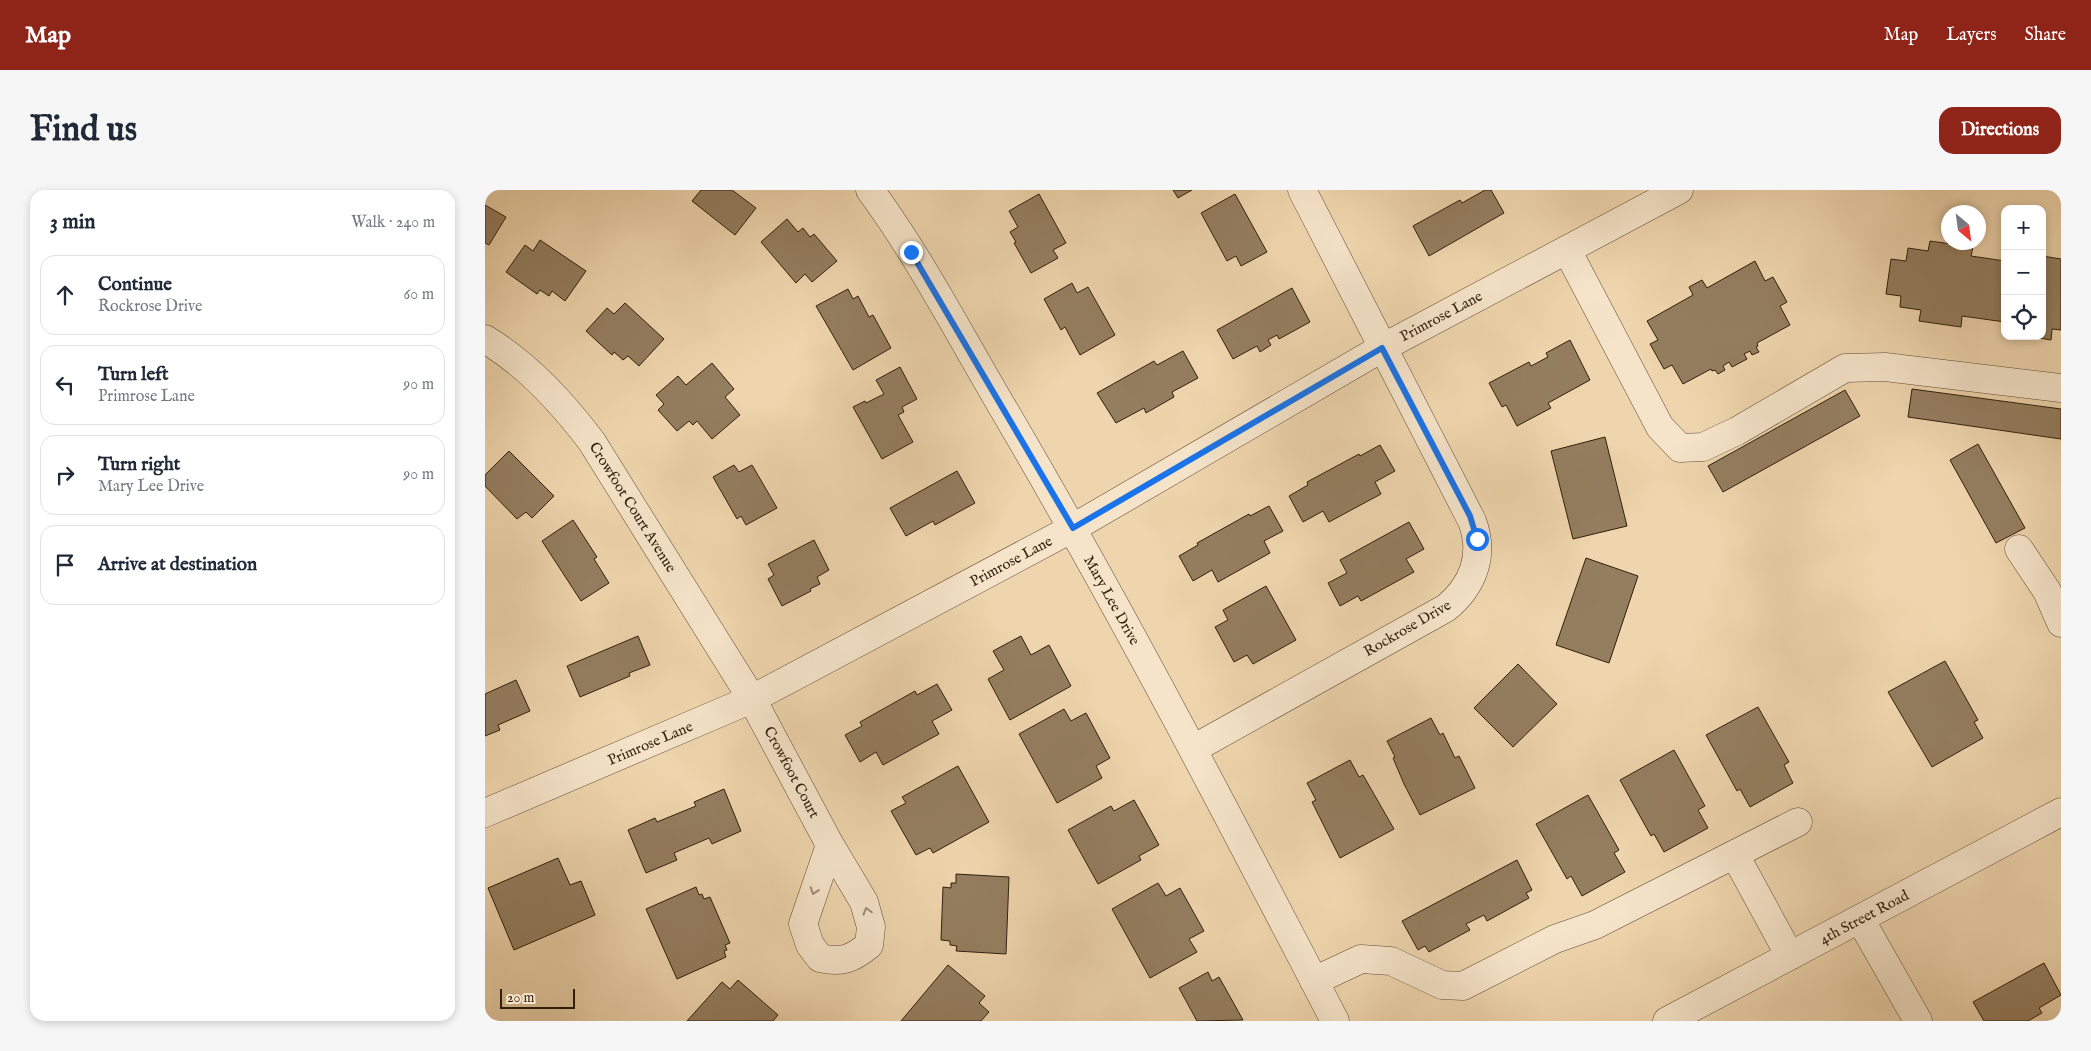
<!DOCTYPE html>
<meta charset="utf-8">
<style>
body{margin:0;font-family:"IM FELL English",serif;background:#f6f6f7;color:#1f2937}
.controls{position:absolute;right:15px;top:15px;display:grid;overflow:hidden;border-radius:10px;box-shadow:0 2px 8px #0003}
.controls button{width:45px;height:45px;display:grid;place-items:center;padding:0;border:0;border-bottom:1px solid #e0e1e3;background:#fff;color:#1f2937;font:25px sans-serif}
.compass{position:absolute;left:1456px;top:15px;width:45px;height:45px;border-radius:50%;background:#fff;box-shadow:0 2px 8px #0003;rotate:151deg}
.scale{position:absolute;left:15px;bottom:12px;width:75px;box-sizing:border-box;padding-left:5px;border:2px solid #311f0c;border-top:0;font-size:14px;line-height:18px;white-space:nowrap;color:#311f0c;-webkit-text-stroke:4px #f5e4ca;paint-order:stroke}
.stop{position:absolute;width:15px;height:15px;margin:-11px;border:4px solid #1a73e8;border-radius:50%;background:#fff}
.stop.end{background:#1a73e8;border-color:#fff;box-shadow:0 1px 5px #0008}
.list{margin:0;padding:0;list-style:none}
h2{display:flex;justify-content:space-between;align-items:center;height:65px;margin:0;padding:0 20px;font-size:21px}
h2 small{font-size:16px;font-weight:400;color:#747a83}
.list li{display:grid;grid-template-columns:32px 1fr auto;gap:15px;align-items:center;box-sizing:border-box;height:80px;margin:0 10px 10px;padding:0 10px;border:1px solid #e0e1e3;border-radius:15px}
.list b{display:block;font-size:19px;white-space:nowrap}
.list p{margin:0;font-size:16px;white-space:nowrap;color:#747a83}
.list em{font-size:16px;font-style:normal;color:#747a83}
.icon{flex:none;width:28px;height:28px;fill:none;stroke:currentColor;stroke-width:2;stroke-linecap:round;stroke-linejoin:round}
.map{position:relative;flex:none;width:1576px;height:831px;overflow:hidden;border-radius:15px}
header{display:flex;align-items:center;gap:30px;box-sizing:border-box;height:70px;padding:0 25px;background:#8f2418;color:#fff}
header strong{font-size:24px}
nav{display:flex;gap:28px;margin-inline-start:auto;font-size:18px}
.intro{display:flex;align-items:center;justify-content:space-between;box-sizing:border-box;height:120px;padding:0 30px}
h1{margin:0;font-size:35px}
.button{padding:12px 22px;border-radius:15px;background:#8f2418;color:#fff;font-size:18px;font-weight:700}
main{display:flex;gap:30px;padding:0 30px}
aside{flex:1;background:#fff;border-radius:15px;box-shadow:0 2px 8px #0003}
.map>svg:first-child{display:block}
.building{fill:#947e60;stroke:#311f0c}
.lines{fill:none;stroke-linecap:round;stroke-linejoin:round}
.minor-casing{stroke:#604c34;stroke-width:29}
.minor{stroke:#f5e4ca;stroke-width:28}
.oneway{stroke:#9d8b74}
.route{stroke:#1a73e8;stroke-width:6}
.labels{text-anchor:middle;stroke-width:5;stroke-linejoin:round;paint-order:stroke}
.street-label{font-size:15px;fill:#311f0c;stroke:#f5e4ca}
</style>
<header>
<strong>Map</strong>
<nav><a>Map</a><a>Layers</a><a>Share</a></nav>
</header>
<div class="intro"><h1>Find us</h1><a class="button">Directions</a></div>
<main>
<aside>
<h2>3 min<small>Walk · 240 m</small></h2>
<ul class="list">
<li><svg class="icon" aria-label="ahead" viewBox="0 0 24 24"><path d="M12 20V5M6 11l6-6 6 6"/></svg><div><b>Continue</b><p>Rockrose Drive</p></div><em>60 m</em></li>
<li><svg class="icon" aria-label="left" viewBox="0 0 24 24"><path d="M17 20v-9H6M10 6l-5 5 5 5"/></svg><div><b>Turn left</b><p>Primrose Lane</p></div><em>90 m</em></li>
<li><svg class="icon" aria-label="right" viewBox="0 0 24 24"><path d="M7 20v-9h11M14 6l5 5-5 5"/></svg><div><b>Turn right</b><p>Mary Lee Drive</p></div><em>90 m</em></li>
<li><svg class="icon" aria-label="arrive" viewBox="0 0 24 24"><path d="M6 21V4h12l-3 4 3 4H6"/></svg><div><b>Arrive at destination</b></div></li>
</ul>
</aside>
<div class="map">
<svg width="1576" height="831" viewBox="0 0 1576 831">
<rect width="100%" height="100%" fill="#efd5ad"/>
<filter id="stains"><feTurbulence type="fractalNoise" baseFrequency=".004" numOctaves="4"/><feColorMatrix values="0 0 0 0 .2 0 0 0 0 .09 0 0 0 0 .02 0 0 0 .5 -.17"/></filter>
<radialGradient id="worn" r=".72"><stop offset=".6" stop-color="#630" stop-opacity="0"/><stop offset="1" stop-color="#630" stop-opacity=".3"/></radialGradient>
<path class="building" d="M216,0H247L271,18L250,45L207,11Z
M688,0H707L693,8Z
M1000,0H1006L1019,23L944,66L928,36L975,10L977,13Z
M554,4L581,53L568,60L573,68L546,83L529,53L531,52L525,42L533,37L524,21Z
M750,4L782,62L756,76L751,66L742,71L716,23Z
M0,15L21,27L4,55L0,53Z
M302,29L313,42L318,38L325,47L329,44L352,71L327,92L320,84L311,93L276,52Z
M55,50L101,81L80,111L67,101L64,106L55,100L52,104L21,82L40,55L48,61Z
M1445,51L1488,57L1486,66L1520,71V132L1477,126L1476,137L1434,131L1436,120L1415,117L1416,106L1401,104L1406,69L1421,71L1423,58L1443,61Z
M1557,66L1576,69V140L1567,139L1566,150L1542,146H1557Z
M1270,71L1280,91L1288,87L1302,112L1295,116L1305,135L1272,153L1273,156L1271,157L1274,162L1267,165L1265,161L1259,164L1262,169L1247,177L1244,172L1238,176L1240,180L1233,184L1230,180L1227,181L1226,179L1198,194L1187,175L1179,179L1165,154L1173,150L1162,131L1208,105L1204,97L1217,90L1222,98Z
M587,93L592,103L603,97L630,145L595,165L580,137L576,140L559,109Z
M807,98L825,132L794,149L792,145L783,150L786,155L775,162L772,156L748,169L732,140Z
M363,99L368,109L373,106L384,127L388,125L406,158L368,180L331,116Z
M140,113L179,149L154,176L143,166L138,170L129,162L127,165L101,141L122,118L129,124Z
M1085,150L1105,190L1063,213L1066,218L1032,236L1021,215L1017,217L1004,193L1044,172L1046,176L1063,167L1061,163Z
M698,161L713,188L687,202L689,207L661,223L659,218L631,233L612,203L669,171L672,175Z
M227,173L249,199L240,207L255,225L227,249L212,231L208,235L204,231L192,241L173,220L179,214L171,205L193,186L201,195Z
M415,177L432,209L417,217L419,222L413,225L428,252L397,269L368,217L380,211L381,213L399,204L391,190Z
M1427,199L1576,219V249L1423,227Z
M1360,200L1375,226L1238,302L1223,276Z
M1120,247L1142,336L1088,349L1066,261Z
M1493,254L1540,338L1511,353L1465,270Z
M895,255L910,281L890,292L896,304L844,332L838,321L818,332L804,306L823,295L822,292L874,264L875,266Z
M24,261L69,306L47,328L41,322L32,329L0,296V285Z
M249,275L254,282L267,275L292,318L261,335L256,326L252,329L228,287Z
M472,281L490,313L450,335L448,331L421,346L405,318Z
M784,316L798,341L779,351L785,363L733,392L727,380L708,391L694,366L713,355L712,353L764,324L765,326Z
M88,330L112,367L109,369L124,393L96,411L57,351Z
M924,332L939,359L921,369L929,382L876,411L873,406L855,416L843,393L862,383L855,370Z
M329,350L344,380L332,387L335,394L325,399L326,401L297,416L283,389L289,385L283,374Z
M1101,368L1153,386L1124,473L1071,455Z
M781,396L811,450L768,474L762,465L749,472L730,437L743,430L738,420Z
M153,446L165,475L144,483L145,486L95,507L82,476Z
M536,446L546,465L564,455L586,496L525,530L503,489L519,480L508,461Z
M1460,471L1493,530L1489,532L1498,548L1447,577L1403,502Z
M1033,474L1072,514L1028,557L989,518Z
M31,490L45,521L13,535L15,540L0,546V504Z
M452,494L467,520L447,531L454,544L398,575L391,562L375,572L360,545L377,536L375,532L430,501L432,505Z
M1273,517L1304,572L1299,575L1308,593L1265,617L1255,599L1252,601L1221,545Z
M579,519L586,531L601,523L625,568L611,576L617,588L572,613L534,544Z
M946,528L955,545L958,543L970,568L974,566L990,598L935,625L919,594L908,568L910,567L902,551Z
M1189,560L1220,616L1213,620L1223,638L1179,662L1169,644L1166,646L1135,590Z
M865,570L874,587L878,585L909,639L855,668L827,612L831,610L822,593Z
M473,576L504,632L448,663L445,658L431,665L406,621L421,613L417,607Z
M239,599L256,641L227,654L224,648L189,663L192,670L161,683L143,640L170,628L172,632L211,616L209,612Z
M1103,605L1134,660L1129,663L1140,682L1097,706L1086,686L1082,689L1051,634Z
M649,610L674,655L654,666L656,670L613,694L583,640L626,616L629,621Z
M73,668L85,695L96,691L110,725L29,760L3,698Z
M1032,670L1047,700L1041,703L1044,708L1002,731L999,725L981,734L985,740L944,762L940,756L933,760L917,731Z
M471,684L524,687L521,764L471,761L472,756L465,755V751L456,750L458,697L466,698V693H471Z
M673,693L681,706L695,698L719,741L704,749L712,762L665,788L627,719Z
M211,697L214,705L217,704L219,709L225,707L245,753L240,755L242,760L239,761L241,767L192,789L161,719Z
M1559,773L1576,805L1554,818L1557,823L1543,831H1499L1488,812Z
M463,775L500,806L494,813L504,822L496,831H416Z
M723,782L727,791L734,787L758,830L712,831L694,798Z
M253,790L293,825L288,831H202L237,792L245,799Z"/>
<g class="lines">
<defs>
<path id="minor" d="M385,0C436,69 478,151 522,225C638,423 744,627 850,831
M1082,60L1175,237L1195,258L1218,257L1252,241L1360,178L1400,177L1576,198
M0,149C43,175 77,212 107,252L267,509L345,655L379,712L386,737L384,755C367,769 357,773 335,768L325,755L318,734L345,655
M1534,359L1562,401L1576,433
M708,559L961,418C988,396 1000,365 987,331L817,0
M0,623L267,509L588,338L897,158L1194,0
M1250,665L1305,766
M1375,729L1433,831
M829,791L876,769L906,771L957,795L978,796L1070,749L1110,735L1313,632
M1182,831L1576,622"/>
</defs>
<use href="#minor" class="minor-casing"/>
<use href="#minor" class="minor"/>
</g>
<defs><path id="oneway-chevron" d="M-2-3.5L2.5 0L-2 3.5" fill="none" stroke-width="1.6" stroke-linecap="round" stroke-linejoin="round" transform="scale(1.25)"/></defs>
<g class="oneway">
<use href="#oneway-chevron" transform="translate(329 701) rotate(109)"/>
<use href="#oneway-chevron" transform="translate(382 721) rotate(-106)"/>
</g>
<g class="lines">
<path class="route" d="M426,62L588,338L897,158L985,326L992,349"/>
</g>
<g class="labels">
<g class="street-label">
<text transform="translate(956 126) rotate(-28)" y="5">Primrose Lane</text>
<text transform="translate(148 317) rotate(58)" y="5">Crowfoot Court Avenue</text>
<text transform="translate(526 371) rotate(-28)" y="5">Primrose Lane</text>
<text transform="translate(627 410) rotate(61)" y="5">Mary Lee Drive</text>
<text transform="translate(922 438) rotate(-30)" y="5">Rockrose Drive</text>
<text transform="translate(165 553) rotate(-23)" y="5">Primrose Lane</text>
<text transform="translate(307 582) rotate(62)" y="5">Crowfoot Court</text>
<text transform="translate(1379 727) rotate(-28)" y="5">4th Street Road</text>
</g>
</g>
<rect width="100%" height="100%" filter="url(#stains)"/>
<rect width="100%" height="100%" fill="url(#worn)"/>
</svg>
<div class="controls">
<button>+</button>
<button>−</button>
<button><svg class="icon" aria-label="locate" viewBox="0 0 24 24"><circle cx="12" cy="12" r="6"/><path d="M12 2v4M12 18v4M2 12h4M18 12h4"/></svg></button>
</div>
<svg class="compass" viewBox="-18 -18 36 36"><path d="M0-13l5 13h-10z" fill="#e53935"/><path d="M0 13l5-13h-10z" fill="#747a83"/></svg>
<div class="scale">20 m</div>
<div class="stop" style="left:992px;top:349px"></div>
<div class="stop end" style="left:426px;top:62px"></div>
</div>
</main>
